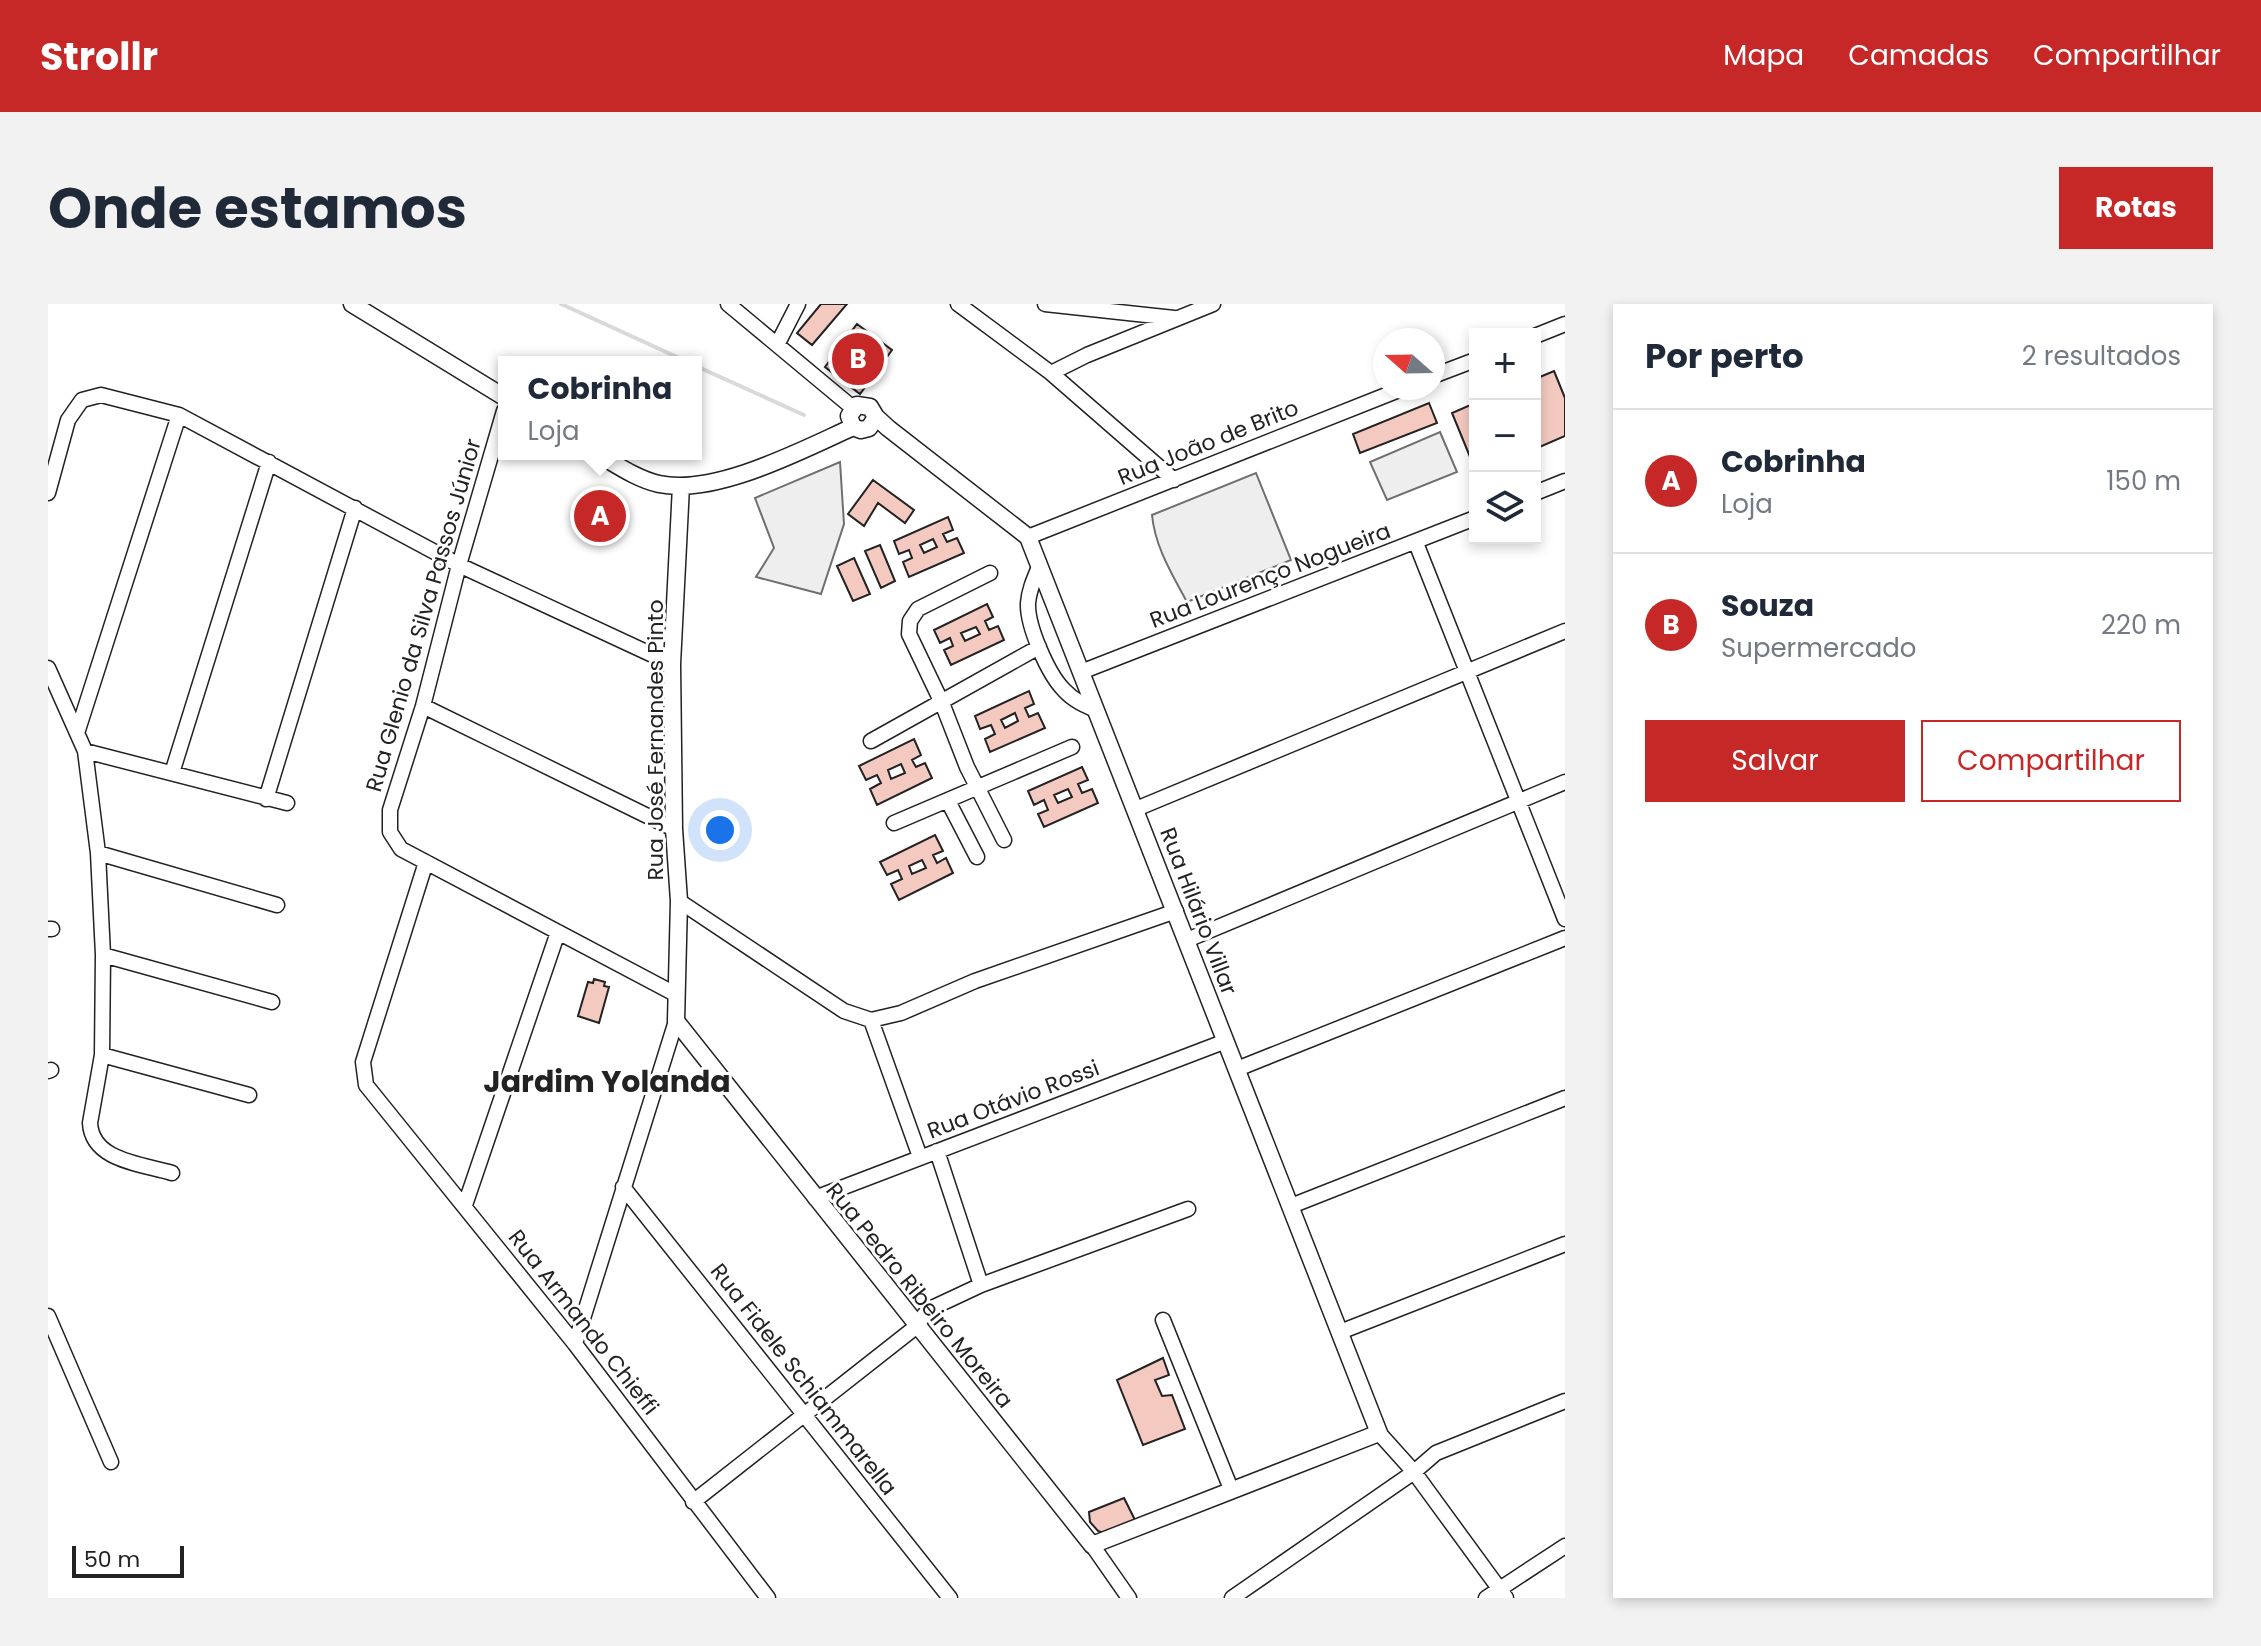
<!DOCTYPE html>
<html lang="pt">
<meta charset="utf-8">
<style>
body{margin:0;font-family:Poppins,sans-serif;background:#f2f2f3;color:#1f2937}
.controls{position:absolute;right:24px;top:24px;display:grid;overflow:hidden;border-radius:0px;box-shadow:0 4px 12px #0003}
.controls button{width:72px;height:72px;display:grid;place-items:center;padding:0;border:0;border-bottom:2px solid #e0e1e3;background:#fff;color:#1f2937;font:40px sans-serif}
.compass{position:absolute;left:1325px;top:24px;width:72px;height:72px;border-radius:50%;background:#fff;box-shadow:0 4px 12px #0003;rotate:290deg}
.scale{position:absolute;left:24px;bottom:20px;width:112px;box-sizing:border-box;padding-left:8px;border:4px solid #222;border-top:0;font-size:22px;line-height:28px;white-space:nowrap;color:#222;-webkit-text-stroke:6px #fff;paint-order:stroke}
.you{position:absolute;left:672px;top:526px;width:28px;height:28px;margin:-20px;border:6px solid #fff;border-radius:50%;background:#1a73e8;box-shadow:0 0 0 12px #1a73e833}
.badge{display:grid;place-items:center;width:52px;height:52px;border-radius:50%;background:#c62828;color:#fff;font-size:26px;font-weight:700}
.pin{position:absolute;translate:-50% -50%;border:4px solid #fff;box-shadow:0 2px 8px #0006}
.popup{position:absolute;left:450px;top:52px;width:204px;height:104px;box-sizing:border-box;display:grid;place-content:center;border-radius:0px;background:#fff;filter:drop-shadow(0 2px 6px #0005);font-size:26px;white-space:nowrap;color:#747a83}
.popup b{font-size:30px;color:#1f2937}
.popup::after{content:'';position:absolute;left:50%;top:100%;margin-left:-16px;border:16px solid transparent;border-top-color:#fff}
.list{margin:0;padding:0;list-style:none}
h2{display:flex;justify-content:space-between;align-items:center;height:104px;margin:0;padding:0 32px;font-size:34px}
h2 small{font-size:26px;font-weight:400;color:#747a83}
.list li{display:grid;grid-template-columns:52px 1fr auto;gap:24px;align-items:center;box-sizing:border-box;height:144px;padding:0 32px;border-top:2px solid #e0e1e3}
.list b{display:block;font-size:30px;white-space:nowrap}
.list p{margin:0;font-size:26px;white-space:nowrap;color:#747a83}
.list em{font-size:26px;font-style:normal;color:#747a83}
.actions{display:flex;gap:16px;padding:24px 32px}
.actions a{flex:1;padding:18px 0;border:2px solid #c62828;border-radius:0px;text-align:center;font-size:28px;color:#c62828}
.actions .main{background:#c62828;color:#fff}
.icon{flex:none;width:44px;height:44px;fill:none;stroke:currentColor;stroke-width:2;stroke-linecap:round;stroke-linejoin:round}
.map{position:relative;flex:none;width:1517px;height:1294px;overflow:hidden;border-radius:0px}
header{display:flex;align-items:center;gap:48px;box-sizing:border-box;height:112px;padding:0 40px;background:#c62828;color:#fff}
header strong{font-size:38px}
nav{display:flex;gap:44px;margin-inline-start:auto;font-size:28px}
.intro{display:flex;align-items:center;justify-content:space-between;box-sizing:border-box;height:192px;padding:0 48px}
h1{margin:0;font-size:56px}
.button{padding:20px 36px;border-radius:0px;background:#c62828;color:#fff;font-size:28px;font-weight:700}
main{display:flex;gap:48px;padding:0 48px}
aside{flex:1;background:#fff;border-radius:0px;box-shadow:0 4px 12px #0003}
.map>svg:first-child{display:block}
.green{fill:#eee;stroke:#6f6f6f;stroke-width:2}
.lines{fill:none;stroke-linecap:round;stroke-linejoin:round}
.stream{stroke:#d9d9d9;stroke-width:4}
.building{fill:#f3c9c0;stroke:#222;stroke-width:2;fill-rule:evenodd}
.minor-casing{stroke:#222;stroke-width:17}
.tertiary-casing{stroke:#222;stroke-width:19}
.minor{stroke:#fff;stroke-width:14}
.tertiary{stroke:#fff;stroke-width:16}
.labels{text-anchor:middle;stroke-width:6;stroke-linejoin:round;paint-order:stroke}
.street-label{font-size:22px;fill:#222;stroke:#fff}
.district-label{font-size:30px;font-weight:bold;fill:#222;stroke:#fff}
</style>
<header>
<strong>Strollr</strong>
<nav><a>Mapa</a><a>Camadas</a><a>Compartilhar</a></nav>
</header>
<div class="intro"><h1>Onde estamos</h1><a class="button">Rotas</a></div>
<main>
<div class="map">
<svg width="1517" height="1294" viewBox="0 0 1517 1294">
<rect width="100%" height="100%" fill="#fff"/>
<path class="green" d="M1392,128L1409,168L1339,196L1322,158Z
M792,158L796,220L773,290L708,273L726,244L707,194Z
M1208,169L1243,256L1139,298C1124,270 1107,243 1104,211Z"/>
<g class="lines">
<path class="stream" d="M513,0L640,58
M648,62L756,111"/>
</g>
<path class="building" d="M773,0H799L764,41L749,29Z
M809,20L844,46L812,90L777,63Z
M1506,67L1517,94V132L1487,145V75Z
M1381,99L1389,119L1312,149L1305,130Z
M1427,99V165L1404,109Z
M825,176L866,206L857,219L830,199L816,222L800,210Z
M546,196L567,204L557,229L537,221Z
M900,213L905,226L895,230L899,238L909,234L916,249L861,273L855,258L864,254L861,246L851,250L846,237ZM885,235L889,243L876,249L872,241Z
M832,241L847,277L833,284L817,247Z
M806,254L822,290L805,297L789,262Z
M939,300L945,313L937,317L941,326L950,322L956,336L903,361L896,346L905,342L902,334L892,339L886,326ZM928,323L932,330L917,337L913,329Z
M981,387L986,400L977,404L981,413L990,409L997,424L942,448L937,435L947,430L943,421L932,425L927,412ZM967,409L970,417L957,424L953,416Z
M866,435L873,451L864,456L868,463L877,459L884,474L829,501L822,485L833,479L829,471L818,476L811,462ZM853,460L857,469L843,475L840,466Z
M1034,463L1040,476L1030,480L1034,489L1044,485L1050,499L996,523L990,510L1000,506L996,496L986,501L980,487ZM1020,485L1024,493L1010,499L1006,491Z
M887,531L895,547L885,551L889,559L898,554L905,569L851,596L843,580L854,575L850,566L839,571L832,558ZM874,556L878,564L864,570L861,562Z
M546,675L557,678L556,682L561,683L551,719L530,712L540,678L545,679Z
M1115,1054L1121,1071L1107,1076L1114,1092L1124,1091L1137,1125L1095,1141L1069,1076Z
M1076,1194L1089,1220L1058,1230L1050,1227L1042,1218L1041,1208Z"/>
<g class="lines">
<defs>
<path id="minor" d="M680,0L805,104
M910,0L1003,69L1126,176
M997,0L1126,14
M1487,32L1517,20
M730,39L750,0
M1003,69L1039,51L1165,0
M1385,72L1427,56
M456,107L411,261L375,402L342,506V528L353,545L629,691
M0,189L20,116L34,96L53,91L131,111L411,261L624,360
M1487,189L1517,177
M980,233L1356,84
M1368,239L1517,615
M991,263C986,275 981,286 980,299C979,322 1000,370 1016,386C1025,396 1036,401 1048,406
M942,269L870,305L862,317L861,330L894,399L919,463L956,536
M0,364L37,447L50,549L55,651L54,751L42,819C44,857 94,860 124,869
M1033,368L1427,214
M375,402L626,525
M30,426L131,111
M823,437L991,343
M37,447L239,499
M124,469L221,158
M218,495L307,204
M900,497L929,553
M1088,505L1517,327
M846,519L1024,443
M50,549L229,601
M378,558L315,758L318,781L527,1040L720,1294
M631,597L796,707L823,716L853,709L927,677L1128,607
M0,625H4
M1139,636L1517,478
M55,651L224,698
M823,716L872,853
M54,751L201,791
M1189,765L1517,634
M0,767L3,766
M889,847L933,981
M575,883L902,1294
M767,894L1178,737
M417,901L510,628
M1243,902L1517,794
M0,1012L63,1158
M1115,1016L1183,1185
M1292,1028L1517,940
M527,1040L628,717
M1331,1129L1366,1168L1458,1294
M645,1198L869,1022L876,1011L886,1003L933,981L1140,905
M1044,1241L1081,1294
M1184,1294L1366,1168L1388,1149L1517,1097
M1438,1294L1517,1242"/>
<path id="tertiary" d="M304,0L456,93
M550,150C569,161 589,175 611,180C667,192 754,146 805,123
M633,182L624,360L626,525L631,597L628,717L1044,1241L1331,1129L980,233L840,124L828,113L822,103L809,101L801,112L805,123L813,126L821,124L828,113"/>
</defs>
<use href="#minor" class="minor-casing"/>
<use href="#tertiary" class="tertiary-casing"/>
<use href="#minor" class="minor"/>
<use href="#tertiary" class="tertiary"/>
</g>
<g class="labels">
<g class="street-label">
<text transform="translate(1160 138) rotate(-22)" y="8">Rua João de Brito</text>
<text transform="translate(1222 271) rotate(-21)" y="8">Rua Lourenço Nogueira</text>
<text transform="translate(375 311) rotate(-74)" y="8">Rua Glenio da Silva Passos Júnior</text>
<text transform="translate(607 436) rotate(-90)" y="8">Rua José Fernandes Pinto</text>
<text transform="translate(1151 607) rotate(69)" y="8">Rua Hilário Villar</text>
<text transform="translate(965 795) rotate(-21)" y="8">Rua Otávio Rossi</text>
<text transform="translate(872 991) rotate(51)" y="8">Rua Pedro Ribeiro Moreira</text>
<text transform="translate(536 1018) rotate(52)" y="8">Rua Armando Chieffi</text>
<text transform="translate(756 1075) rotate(52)" y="8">Rua Fidele Schiammarella</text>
</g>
<g class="district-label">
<text x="559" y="788">Jardim Yolanda</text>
</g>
</g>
</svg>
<div class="controls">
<button>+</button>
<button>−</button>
<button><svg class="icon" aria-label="layers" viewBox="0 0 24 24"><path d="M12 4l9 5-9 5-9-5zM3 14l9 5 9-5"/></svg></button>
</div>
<svg class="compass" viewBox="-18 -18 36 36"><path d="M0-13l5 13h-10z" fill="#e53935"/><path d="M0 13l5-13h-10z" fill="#747a83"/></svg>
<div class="scale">50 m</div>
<div class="you"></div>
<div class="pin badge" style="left:552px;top:212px">A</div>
<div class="popup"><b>Cobrinha</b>Loja</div>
<div class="pin badge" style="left:810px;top:55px">B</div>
</div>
<aside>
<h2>Por perto<small>2 resultados</small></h2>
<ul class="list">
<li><span class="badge">A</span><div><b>Cobrinha</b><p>Loja</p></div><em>150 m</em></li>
<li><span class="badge">B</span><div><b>Souza</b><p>Supermercado</p></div><em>220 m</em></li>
</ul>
<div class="actions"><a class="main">Salvar</a><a>Compartilhar</a></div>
</aside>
</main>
